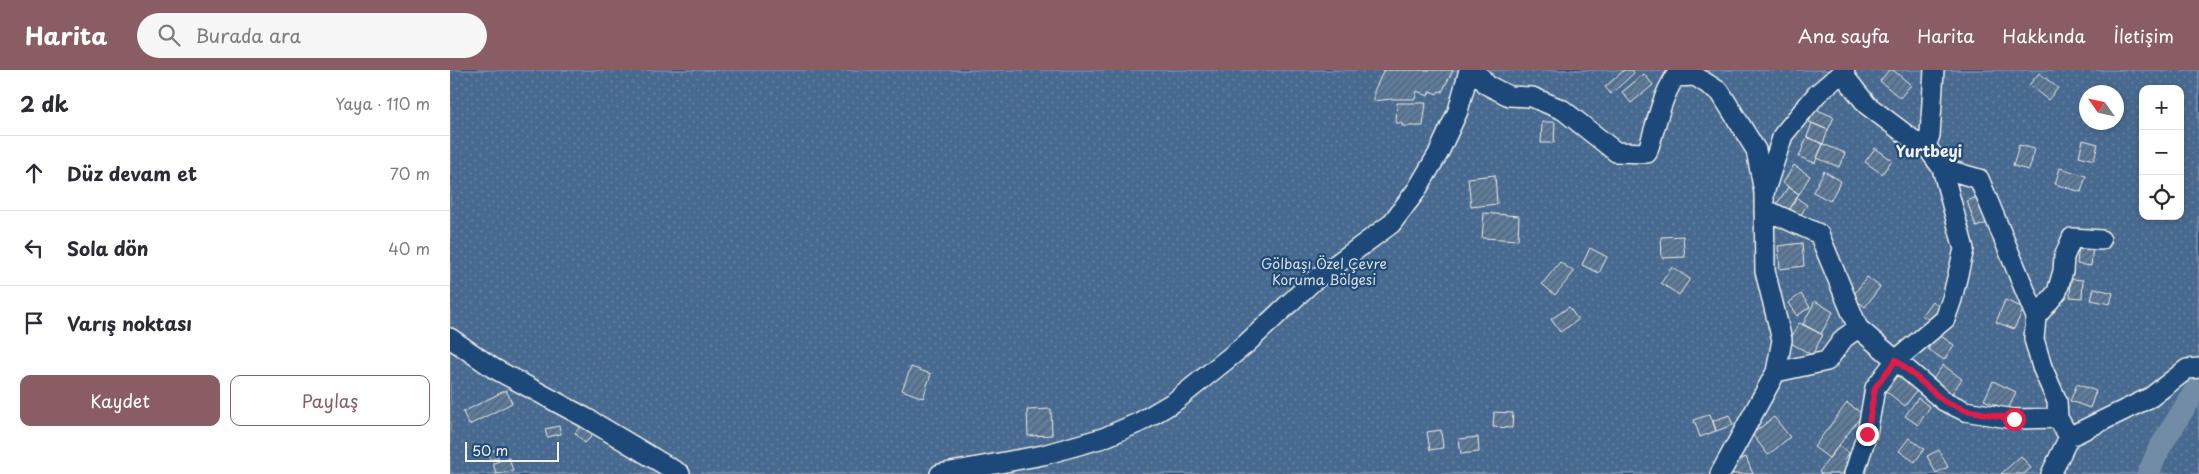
<!DOCTYPE html>
<html lang="tr">
<meta charset="utf-8">
<style>
body{margin:0;font-family:"Playpen Sans",sans-serif;background:#f7f7f7;color:#2b2b33}
.controls{position:absolute;right:15px;top:15px;display:grid;overflow:hidden;border-radius:10px;box-shadow:0 2px 8px #0003}
.controls button{width:45px;height:45px;display:grid;place-items:center;padding:0;border:0;border-bottom:1px solid #e1e1e2;background:#fff;color:#2b2b33;font:25px sans-serif}
.compass{position:absolute;left:1629px;top:15px;width:45px;height:45px;border-radius:50%;background:#fff;box-shadow:0 2px 8px #0003;rotate:304deg}
.scale{position:absolute;left:15px;bottom:12px;width:94px;box-sizing:border-box;padding-left:5px;border:2px solid #f4f1e8;border-top:0;font-size:14px;line-height:18px;white-space:nowrap;color:#f4f1e8;-webkit-text-stroke:4px #1f4a7a;paint-order:stroke}
.stop{position:absolute;width:15px;height:15px;margin:-11px;border:4px solid #e11d48;border-radius:50%;background:#fff}
.stop.end{background:#e11d48;border-color:#fff;box-shadow:0 1px 5px #0008}
.list{margin:0;padding:0;list-style:none}
h2{display:flex;justify-content:space-between;align-items:center;height:65px;margin:0;padding:0 20px;font-size:21px}
h2 small{font-size:16px;font-weight:400;color:#7c7c81}
.list li{display:grid;grid-template-columns:32px 1fr auto;gap:15px;align-items:center;box-sizing:border-box;height:75px;padding:0 20px;border-top:1px solid #e1e1e2}
.list b{display:block;font-size:19px;white-space:nowrap}
.list em{font-size:16px;font-style:normal;color:#7c7c81}
.actions{display:flex;gap:10px;padding:15px 20px}
.actions a{flex:1;padding:11px 0;border:1px solid #8a5d65;border-radius:10px;text-align:center;font-size:18px;color:#8a5d65}
.actions .main{background:#8a5d65;color:#fff}
.icon{flex:none;width:28px;height:28px;fill:none;stroke:currentColor;stroke-width:2;stroke-linecap:round;stroke-linejoin:round}
.map{position:relative;flex:none;width:1749px;height:404px;overflow:hidden}
header{display:flex;align-items:center;gap:30px;box-sizing:border-box;height:70px;padding:0 25px;background:#8a5d65;color:#fff}
header strong{font-size:24px}
nav{display:flex;gap:28px;margin-inline-start:auto;font-size:18px}
.search{width:350px;height:45px;background:#f7f7f7;display:flex;align-items:center;gap:12px;box-sizing:border-box;padding:0 18px;border-radius:28px;color:#7c7c81;font-size:19px}
main{display:flex}
aside{flex:1;background:#fff}
.map>svg:first-child{display:block}
.green{fill:url(#green-dots);stroke:#9eaebc;fill-rule:evenodd}
.lines{fill:none;stroke-linecap:round;stroke-linejoin:round}
.river{stroke:#738ca6;stroke-width:22}
.building{fill:url(#building-hatch);stroke:#f4f1e8}
.minor-casing{stroke:#f4f1e8;stroke-width:22}
.minor{stroke:#1f4a7a;stroke-width:19}
.route{stroke:#e11d48;stroke-width:6}
.labels{text-anchor:middle;stroke-width:4.5;stroke-linejoin:round;paint-order:stroke}
.park-label{font-size:14px;fill:#dadddb;stroke:#1f4a7a}
.quarter-label{font-size:16px;font-weight:bold;fill:#f4f1e8;stroke:#1f4a7a}
</style>
<header>
<strong>Harita</strong>
<div class="search"><svg class="icon" aria-label="search" viewBox="0 0 24 24"><circle cx="10" cy="10" r="6"/><path d="M15 15l6 6"/></svg>Burada ara</div>
<nav><a>Ana sayfa</a><a>Harita</a><a>Hakkında</a><a>İletişim</a></nav>
</header>
<main>
<aside>
<h2>2 dk<small>Yaya · 110 m</small></h2>
<ul class="list">
<li><svg class="icon" aria-label="ahead" viewBox="0 0 24 24"><path d="M12 20V5M6 11l6-6 6 6"/></svg><div><b>Düz devam et</b></div><em>70 m</em></li>
<li><svg class="icon" aria-label="left" viewBox="0 0 24 24"><path d="M17 20v-9H6M10 6l-5 5 5 5"/></svg><div><b>Sola dön</b></div><em>40 m</em></li>
<li><svg class="icon" aria-label="arrive" viewBox="0 0 24 24"><path d="M6 21V4h12l-3 4 3 4H6"/></svg><div><b>Varış noktası</b></div></li>
</ul>
<div class="actions"><a class="main">Kaydet</a><a>Paylaş</a></div>
</aside>
<div class="map">
<svg width="1749" height="404" viewBox="0 0 1749 404">
<defs>
<pattern id="green-dots" width="8" height="8" patternUnits="userSpaceOnUse" patternTransform="scale(1.25)"><rect width="8" height="8" fill="#496b90"/><path d="M2 2h.1M6 6h.1" fill="none" stroke="#6481a0" stroke-width="1.8" stroke-linecap="round"/></pattern>
<pattern id="building-hatch" width="6" height="6" patternUnits="userSpaceOnUse" patternTransform="scale(1.25)"><rect width="6" height="6" fill="#5e7b9a"/><path d="M-1 1l2-2M0 6l6-6M5 7l2-2" fill="none" stroke="#556474"/></pattern>
</defs>
<rect width="100%" height="100%" fill="#2c5481"/>
<filter id="ink" filterUnits="userSpaceOnUse"><feTurbulence type="fractalNoise" baseFrequency=".02" numOctaves="2"/><feDisplacementMap in="SourceGraphic" scale="10" xChannelSelector="R" yChannelSelector="G"/><feConvolveMatrix kernelMatrix="1 2 1 2 8 2 1 2 1" color-interpolation-filters="sRGB"/></filter>
<g filter="url(#ink)">
<path class="green" d="M0,0H1749V404H0ZM1693,19H1730V146H1693ZM1636,22H1666V52H1636Z"/>
<g class="lines">
<path class="river" d="M1698,404L1709,379L1749,314"/>
</g>
<path class="building" d="M934,0H1003L992,22L989,21L987,24L980,21L978,26L967,21L965,29H941L924,31V21Z
M1174,0H1182L1184,3L1161,24L1155,17Z
M1439,0H1443L1461,15L1450,28L1430,11Z
M1589,3L1608,18L1598,30L1579,15Z
M1194,4L1203,15L1181,33L1172,22Z
M947,33H976L973,56H952V53H946Z
M1365,39L1384,47L1378,60L1359,52Z
M1092,52H1105L1104,73H1091Z
M1362,53L1378,60L1373,74L1357,67Z
M1357,67L1373,74L1365,93L1349,87Z
M1633,70L1648,74L1644,90L1629,86Z
M1373,74L1395,83L1389,97L1367,88Z
M1569,75L1585,79L1579,100L1563,96Z
M1425,78L1442,90L1432,104L1415,92Z
M1344,95L1360,106L1349,124L1333,113Z
M1610,98L1636,106L1631,122L1605,114Z
M1374,101L1391,111L1380,131L1363,122Z
M1045,105L1047,134L1021,137L1018,108Z
M1338,117L1349,124L1338,142L1326,135Z
M1532,125L1542,151L1526,157L1517,131Z
M1347,128L1357,135L1348,149L1338,142Z
M1034,143L1069,146L1068,170L1032,168Z
M1233,166L1235,187L1212,188L1211,167Z
M1352,173L1354,196L1330,199L1328,176Z
M1629,174L1643,175L1641,196L1627,194Z
M1140,178L1157,187L1149,203L1132,195Z
M1110,192L1124,202L1105,225L1092,214Z
M1222,197L1240,209L1229,225L1211,213Z
M1417,207L1430,217L1415,237L1402,227Z
M1621,209L1633,210L1632,228L1620,227Z
M1644,218L1663,223L1660,234L1641,230Z
M1351,224L1360,237L1347,246L1338,233Z
M1555,230L1574,238L1564,259L1546,252Z
M1365,231L1383,242L1371,264L1353,254Z
M1482,231L1493,239L1483,253L1472,245Z
M1119,237L1128,250L1110,262L1101,249Z
M1349,253L1373,265L1362,285L1339,272Z
M1488,264L1504,275L1494,290L1478,279Z
M1447,294L1472,314L1455,336L1429,316Z
M1493,295L1512,309L1500,326L1481,312Z
M461,297L481,304L473,328L452,320Z
M1543,311L1566,322L1558,340L1534,330Z
M1627,314L1646,321L1640,338L1620,331Z
M56,320L62,333L19,355L13,342Z
M1468,328L1480,337L1468,355L1455,346Z
M1397,333L1413,344L1379,388L1364,377Z
M601,339L602,365L578,366L577,340Z
M1044,342L1063,343L1062,358L1043,357Z
M1260,344L1266,361L1250,367L1244,350Z
M1279,345L1283,355L1266,361L1263,351Z
M1324,347L1340,367L1318,385L1302,364Z
M133,354L144,364L135,373L125,363Z
M109,356L111,364L97,367L95,359Z
M991,360L993,378L980,380L977,362Z
M1028,367L1029,382L1011,384L1009,369Z
M1459,368L1474,379L1465,392L1449,381Z
M1389,375L1399,383L1394,391L1399,395L1392,404H1371L1369,402Z
M46,380L48,388L40,390L38,381Z
M1489,380L1498,397L1486,403L1477,386Z
M1571,386L1581,398L1574,404H1551Z
M1296,387L1303,404H1283L1279,393Z
M59,388L63,401L46,404L43,393Z"/>
<g class="lines">
<defs>
<path id="minor" d="M1025,0L1037,15L1059,26L1082,27L1113,40L1166,82L1197,83C1206,57 1210,30 1225,7L1245,6L1270,22L1306,80L1314,122
M1392,3L1417,35L1470,75L1476,76L1492,98L1514,179L1502,229L1495,249L1446,290L1425,318L1417,364L1404,404
M1476,76L1480,65L1484,0
M1492,98L1529,109L1586,247L1584,269L1592,297L1607,331L1608,348L1619,367
M1314,139L1369,164L1408,258L1494,331L1515,341L1564,349L1608,348
M1586,247L1607,222L1613,201L1614,187L1622,168L1651,170
M0,268L43,298L136,348L230,404
M1326,302L1377,291L1394,268L1408,258
M490,404L593,385L653,368L690,352L724,332L796,274L862,212L941,154L966,121L988,84L1008,41L1019,0
M1270,404L1326,302L1332,270L1315,201L1314,123L1333,65L1367,24L1395,0
M1601,404L1619,367L1701,327L1737,299L1749,298"/>
</defs>
<use href="#minor" class="minor-casing"/>
<use href="#minor" class="minor"/>
</g>
</g>
<g class="lines" filter="url(#ink)">
<path class="route" d="M1417,364L1425,318L1446,290L1494,331L1515,340L1564,349"/>
</g>
<g class="labels">
<g class="park-label">
<text x="874" y="199">Gölbaşı Özel Çevre<tspan x="874" dy="16">Koruma Bölgesi</tspan></text>
</g>
<g class="quarter-label">
<text x="1479" y="87">Yurtbeyi</text>
</g>
</g>
</svg>
<div class="controls">
<button>+</button>
<button>−</button>
<button><svg class="icon" aria-label="locate" viewBox="0 0 24 24"><circle cx="12" cy="12" r="6"/><path d="M12 2v4M12 18v4M2 12h4M18 12h4"/></svg></button>
</div>
<svg class="compass" viewBox="-18 -18 36 36"><path d="M0-13l5 13h-10z" fill="#e53935"/><path d="M0 13l5-13h-10z" fill="#7c7c81"/></svg>
<div class="scale">50 m</div>
<div class="stop" style="left:1564px;top:349px"></div>
<div class="stop end" style="left:1417px;top:364px"></div>
</div>
</main>
